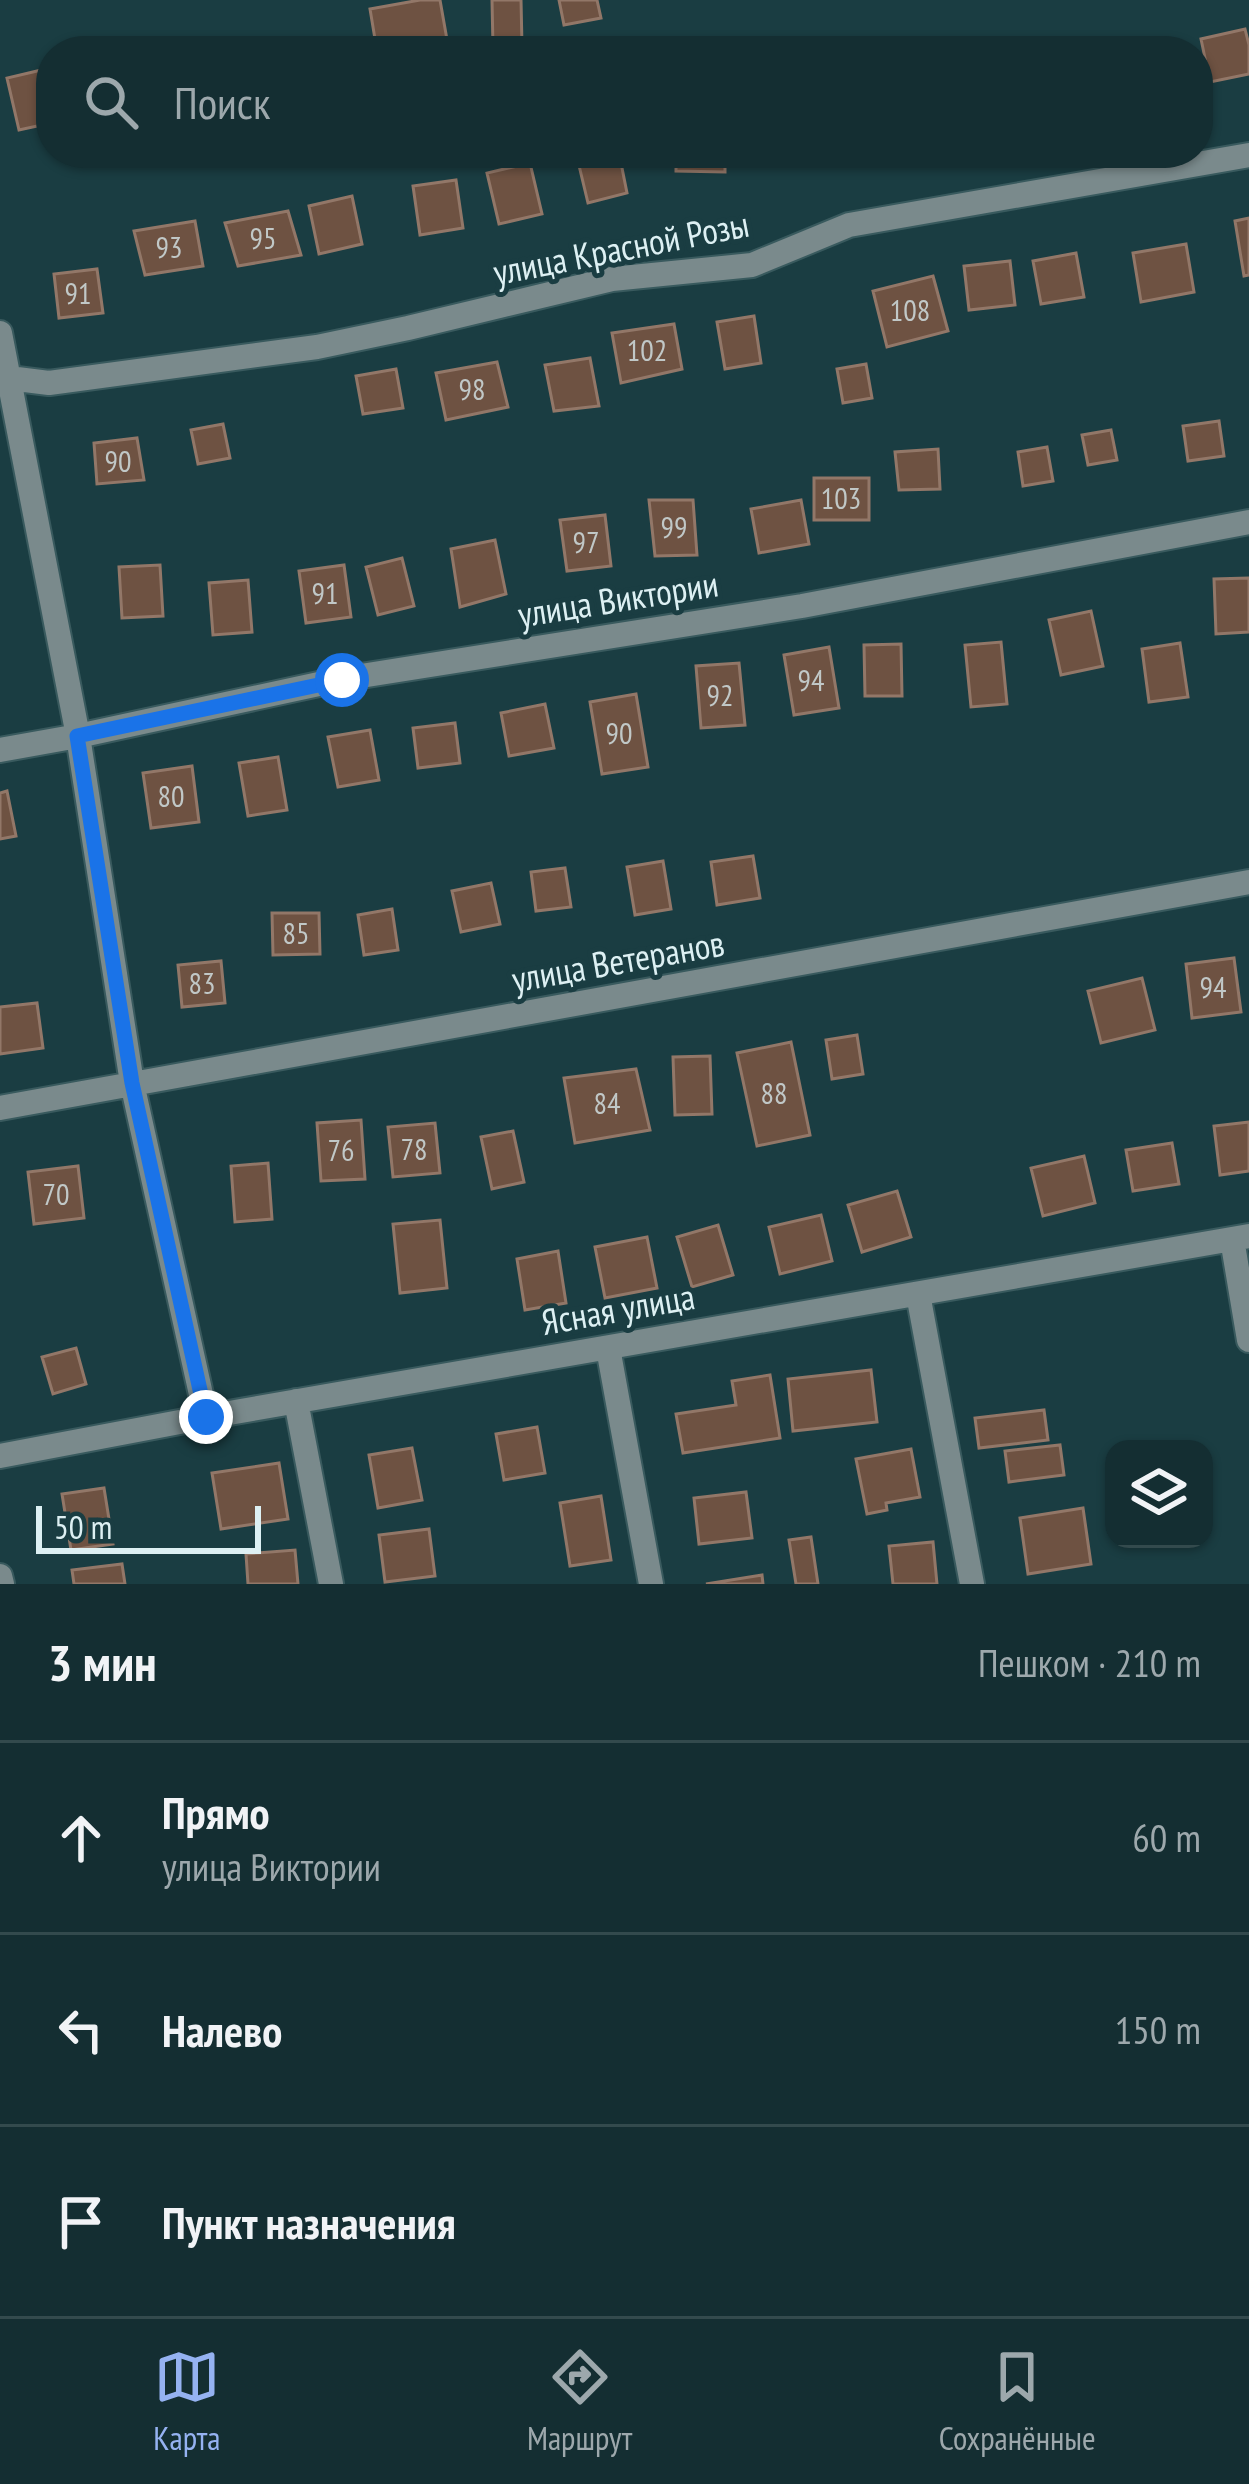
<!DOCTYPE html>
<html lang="ru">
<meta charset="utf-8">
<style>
body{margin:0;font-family:"PT Sans Narrow",sans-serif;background:#1d363a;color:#f1f3f6}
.controls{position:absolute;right:36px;bottom:36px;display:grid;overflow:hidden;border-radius:24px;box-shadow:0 3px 9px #0004}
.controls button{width:108px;height:108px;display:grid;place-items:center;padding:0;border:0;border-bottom:3px solid #334a4d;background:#142e32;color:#f1f3f6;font:60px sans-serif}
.scale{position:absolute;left:36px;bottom:30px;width:225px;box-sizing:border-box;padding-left:12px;border:6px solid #ddf0f3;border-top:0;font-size:33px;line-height:42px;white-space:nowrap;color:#ddf0f3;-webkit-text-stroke:9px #1a3d42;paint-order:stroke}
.stop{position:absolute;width:36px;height:36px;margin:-27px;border:9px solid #1a73e8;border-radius:50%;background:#fff}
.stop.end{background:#1a73e8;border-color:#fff;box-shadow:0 3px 12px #0008}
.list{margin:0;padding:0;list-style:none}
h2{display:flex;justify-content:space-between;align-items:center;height:156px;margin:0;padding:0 48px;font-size:51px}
h2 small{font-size:39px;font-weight:400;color:#9da8ac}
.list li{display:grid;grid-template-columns:78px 1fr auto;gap:36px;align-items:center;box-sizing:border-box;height:192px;padding:0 48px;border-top:3px solid #334a4d}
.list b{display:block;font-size:45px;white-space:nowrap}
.list p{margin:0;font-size:39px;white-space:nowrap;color:#9da8ac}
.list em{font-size:39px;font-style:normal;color:#9da8ac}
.icon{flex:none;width:66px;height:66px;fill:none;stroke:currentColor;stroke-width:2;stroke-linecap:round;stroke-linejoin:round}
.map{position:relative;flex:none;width:1249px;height:1584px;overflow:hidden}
.search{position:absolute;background:#142e32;box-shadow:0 3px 9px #0004;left:36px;right:36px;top:36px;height:132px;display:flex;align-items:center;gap:30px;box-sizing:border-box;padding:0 42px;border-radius:48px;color:#9da8ac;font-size:45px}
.sheet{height:732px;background:#142e32}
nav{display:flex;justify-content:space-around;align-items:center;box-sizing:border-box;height:168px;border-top:3px solid #334a4d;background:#142e32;font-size:33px;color:#9da8ac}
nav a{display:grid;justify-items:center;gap:6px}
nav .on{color:#95b2f1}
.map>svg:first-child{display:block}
.building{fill:#6e5242;stroke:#927768;stroke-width:3}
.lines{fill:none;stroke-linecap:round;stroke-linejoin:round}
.street-casing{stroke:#395a5e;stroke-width:28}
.street{stroke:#7a8a8c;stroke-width:24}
.route{stroke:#1a73e8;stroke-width:15}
.labels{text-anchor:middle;stroke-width:10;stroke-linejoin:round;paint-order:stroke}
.number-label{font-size:30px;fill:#c1c8c7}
.street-label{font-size:36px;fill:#ddf0f3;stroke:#1a3d42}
</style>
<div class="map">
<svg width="1249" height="1584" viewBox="0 0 1249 1584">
<rect width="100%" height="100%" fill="#1a3d42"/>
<path class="building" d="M420,0H440L449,51H377L370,9Z
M492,0H521L522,46L493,47Z
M559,0H597L601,18L564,25Z
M1245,29L1249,45V74L1210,82L1201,39Z
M50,68L51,123L19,130L7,78Z
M619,153L627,193L588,203L577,157Z
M676,153H725V172L676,171Z
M530,163L542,214L499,224L487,173Z
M456,180L463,228L420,235L413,186Z
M352,196L362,244L319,254L309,206Z
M288,211L301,255L238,266L225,223Z
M1249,218V275L1244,276L1235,221Z
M195,221L203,266L145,275L134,231Z
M1186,244L1194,292L1141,302L1133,253Z
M1076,253L1084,297L1041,304L1033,261Z
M1010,261L1015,305L969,310L964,266Z
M97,269L103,313L59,318L54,274Z
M933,276L948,331L887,347L873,291Z
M754,316L761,363L725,369L717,322Z
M674,324L682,369L621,383L612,333Z
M590,358L599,406L554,411L545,365Z
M497,362L508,407L446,420L436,373Z
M866,364L872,398L843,403L837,369Z
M396,369L403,408L363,414L356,376Z
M1219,421L1224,456L1188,461L1183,426Z
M223,424L230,458L198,464L191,430Z
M1111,430L1117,460L1088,465L1082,435Z
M137,438L144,480L97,484L94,443Z
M1047,447L1053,481L1023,486L1018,452Z
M938,449L940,489L899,490L895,452Z
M814,478H869V520H814Z
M649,500H693L697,555L655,556Z
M801,500L809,544L759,553L751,509Z
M605,515L611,566L567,571L560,520Z
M495,540L506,594L460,607L451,549Z
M402,558L414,606L378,615L366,567Z
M160,565L163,616L122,618L119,567Z
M344,565L351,617L306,623L299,571Z
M1249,578V632L1216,634L1214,579Z
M248,580L252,632L213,635L209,583Z
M1091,611L1103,666L1061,675L1049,620Z
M1001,642L1007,704L971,707L965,645Z
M1180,643L1188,697L1149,702L1142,649Z
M901,644L902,696H865L864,645Z
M829,647L839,708L794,715L784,655Z
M739,663L745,725L701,728L696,666Z
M636,694L648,767L602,774L590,702Z
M545,704L554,748L509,756L501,713Z
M455,723L460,763L418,768L413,728Z
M370,730L379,780L338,787L328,737Z
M278,757L287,810L248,816L239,763Z
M192,766L199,822L151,828L143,773Z
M7,791L16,836L0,839V793Z
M753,856L760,898L717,905L711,862Z
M663,861L671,909L635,915L627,867Z
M565,868L571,907L536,911L531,872Z
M491,883L500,924L461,932L452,891Z
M392,909L398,950L364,955L358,915Z
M272,913H319L320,954L273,955Z
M1234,958L1241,1012L1192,1018L1186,964Z
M221,961L225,1003L182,1007L178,965Z
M1142,978L1155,1030L1101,1043L1088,991Z
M37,1003L43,1048L0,1054V1007Z
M857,1035L863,1074L832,1079L826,1040Z
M791,1042L810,1135L757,1146L737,1053Z
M710,1056L712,1114L675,1115L673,1057Z
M636,1069L650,1130L575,1143L564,1078Z
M361,1120L365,1179L321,1181L317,1123Z
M1249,1122V1171L1220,1175L1214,1126Z
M435,1123L440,1173L393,1177L388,1127Z
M513,1131L524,1182L492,1189L481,1137Z
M1172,1143L1179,1184L1133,1191L1126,1150Z
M1084,1156L1095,1203L1043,1216L1031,1168Z
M268,1163L272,1219L235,1222L231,1166Z
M78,1166L84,1218L34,1224L28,1172Z
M897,1191L911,1237L862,1252L848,1205Z
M821,1215L832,1261L780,1274L769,1227Z
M440,1220L447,1288L400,1293L393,1224Z
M718,1225L733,1275L692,1287L677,1237Z
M647,1237L657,1288L605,1298L595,1247Z
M558,1251L566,1303L525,1310L517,1259Z
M76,1348L86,1384L53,1394L42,1357Z
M871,1370L877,1422L793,1431L788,1379Z
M770,1375L780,1438L683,1453L676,1414L736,1405L732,1381Z
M1044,1410L1048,1440L979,1448L975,1418Z
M537,1427L545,1473L504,1480L496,1434Z
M1060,1445L1064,1475L1009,1482L1005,1451Z
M412,1448L422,1500L378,1508L369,1455Z
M911,1449L920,1497L886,1503L887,1510L867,1514L856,1459Z
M279,1463L288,1519L221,1529L212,1473Z
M104,1488L113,1544L71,1550L62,1494Z
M746,1492L752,1538L699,1544L694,1498Z
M601,1496L611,1560L570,1566L560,1503Z
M1083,1508L1091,1564L1028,1574L1020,1518Z
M429,1529L435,1576L385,1582L379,1535Z
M811,1537L818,1584H796L789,1540Z
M933,1542L937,1584H893L889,1546Z
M295,1550L298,1584H248L246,1554Z
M122,1564L125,1584H74L72,1570Z
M762,1575L763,1584H706Z"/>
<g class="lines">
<defs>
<path id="street" d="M0,333L78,736L132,1083L206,1417
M0,381L9,378L49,383L317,347L408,328L612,279L752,265L849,225L1249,155
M0,750L78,736L342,679L802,606L1249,522
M0,1108L1249,882
M1232,1239L1249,1340
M918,1294L972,1584
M608,1348L651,1584
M296,1401L331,1584
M0,1456L206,1417L1249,1236
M0,1576L2,1584"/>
</defs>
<use href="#street" class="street-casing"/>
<use href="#street" class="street"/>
</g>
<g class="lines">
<path class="route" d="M206,1417L132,1083L77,736L342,680"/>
</g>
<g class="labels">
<g class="number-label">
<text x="263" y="249">95</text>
<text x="169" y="258">93</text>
<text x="78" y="304">91</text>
<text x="910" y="321">108</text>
<text x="647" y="361">102</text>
<text x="472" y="400">98</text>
<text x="118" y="472">90</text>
<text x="841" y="509">103</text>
<text x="674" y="538">99</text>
<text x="586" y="553">97</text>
<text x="325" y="604">91</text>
<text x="811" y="691">94</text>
<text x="720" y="706">92</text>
<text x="619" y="744">90</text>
<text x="171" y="807">80</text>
<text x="296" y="944">85</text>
<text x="202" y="994">83</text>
<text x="1213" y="998">94</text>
<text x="774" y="1104">88</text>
<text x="607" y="1114">84</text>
<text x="414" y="1160">78</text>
<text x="341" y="1161">76</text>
<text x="56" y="1205">70</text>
</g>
<g class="street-label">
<text transform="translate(621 248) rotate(-11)" y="13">улица Красной Розы</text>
<text transform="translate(618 599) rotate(-9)" y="13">улица Виктории</text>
<text transform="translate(618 961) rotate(-10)" y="13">улица Ветеранов</text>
<text transform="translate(618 1309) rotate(-10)" y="13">Ясная улица</text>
</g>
</g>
</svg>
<div class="controls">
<button><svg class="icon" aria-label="layers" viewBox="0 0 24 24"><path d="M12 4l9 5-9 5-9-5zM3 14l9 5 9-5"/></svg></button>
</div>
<div class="scale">50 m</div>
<div class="stop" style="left:342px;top:680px"></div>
<div class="stop end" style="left:206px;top:1417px"></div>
<div class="search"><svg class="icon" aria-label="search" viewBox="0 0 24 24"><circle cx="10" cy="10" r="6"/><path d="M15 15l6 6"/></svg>Поиск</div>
</div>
<section class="sheet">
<h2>3 мин<small>Пешком · 210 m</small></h2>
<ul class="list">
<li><svg class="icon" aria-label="ahead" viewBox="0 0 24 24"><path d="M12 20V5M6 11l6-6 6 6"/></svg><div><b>Прямо</b><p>улица Виктории</p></div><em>60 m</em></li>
<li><svg class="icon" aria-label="left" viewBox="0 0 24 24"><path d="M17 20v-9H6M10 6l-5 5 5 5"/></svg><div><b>Налево</b></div><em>150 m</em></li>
<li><svg class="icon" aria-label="arrive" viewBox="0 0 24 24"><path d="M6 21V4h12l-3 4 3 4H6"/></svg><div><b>Пункт назначения</b></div></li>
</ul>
</section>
<nav>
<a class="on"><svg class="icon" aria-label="map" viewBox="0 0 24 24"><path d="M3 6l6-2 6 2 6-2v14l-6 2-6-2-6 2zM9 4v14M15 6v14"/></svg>Карта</a>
<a><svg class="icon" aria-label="directions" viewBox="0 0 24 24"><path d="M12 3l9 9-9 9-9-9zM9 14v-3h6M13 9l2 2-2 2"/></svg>Маршрут</a>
<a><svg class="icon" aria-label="saved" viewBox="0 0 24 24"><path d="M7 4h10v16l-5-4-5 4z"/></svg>Сохранённые</a>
</nav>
